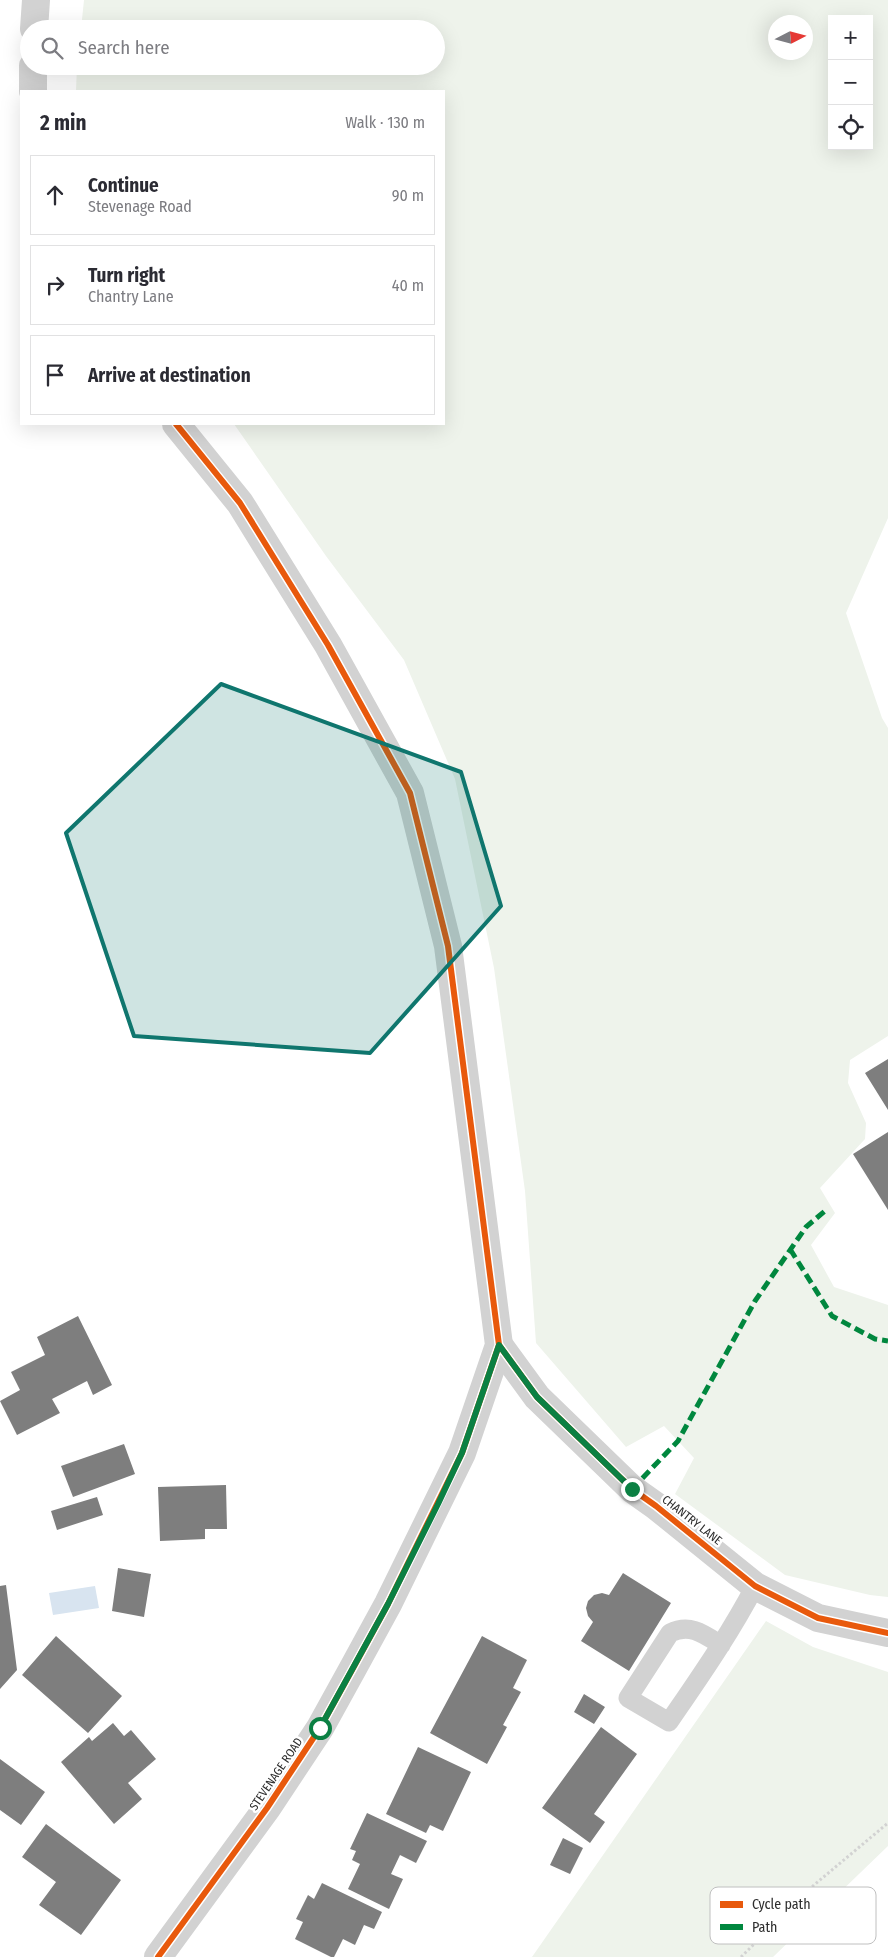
<!DOCTYPE html>
<meta charset="utf-8">
<style>
body{margin:0;font-family:"Fira Sans Condensed",sans-serif;background:#f7f7f7;color:#2b2b33}
.controls{position:absolute;right:15px;top:15px;display:grid;overflow:hidden;border-radius:0px;box-shadow:0 5px 20px #0002}
.controls button{width:45px;height:45px;display:grid;place-items:center;padding:0;border:0;border-bottom:1px solid #e1e1e2;background:#fff;color:#2b2b33;font:25px sans-serif}
.compass{position:absolute;left:768px;top:15px;width:45px;height:45px;border-radius:50%;background:#fff;box-shadow:0 5px 20px #0002;rotate:84deg}
.stop{position:absolute;width:15px;height:15px;margin:-11px;border:4px solid #0b8043;border-radius:50%;background:#fff}
.stop.end{background:#0b8043;border-color:#fff;box-shadow:0 1px 5px #0008}
.list{margin:0;padding:0;list-style:none}
h2{display:flex;justify-content:space-between;align-items:center;height:65px;margin:0;padding:0 20px;font-size:21px}
h2 small{font-size:16px;font-weight:400;color:#7c7c81}
.list li{display:grid;grid-template-columns:32px 1fr auto;gap:15px;align-items:center;box-sizing:border-box;height:80px;margin:0 10px 10px;padding:0 10px;border:1px solid #e1e1e2;border-radius:0px}
.list b{display:block;font-size:19px;white-space:nowrap}
.list p{margin:0;font-size:16px;white-space:nowrap;color:#7c7c81}
.list em{font-size:16px;font-style:normal;color:#7c7c81}
.icon{flex:none;width:28px;height:28px;fill:none;stroke:currentColor;stroke-width:2;stroke-linecap:round;stroke-linejoin:round}
.map{position:relative;flex:none;width:888px;height:1957px;overflow:hidden}
.search{position:absolute;background:#fff;box-shadow:0 5px 20px #0002;left:20px;top:20px;width:425px;height:55px;display:flex;align-items:center;gap:12px;box-sizing:border-box;padding:0 18px;border-radius:28px;color:#7c7c81;font-size:19px}
.panel{position:absolute;background:#fff;box-shadow:0 5px 20px #0002;left:20px;top:90px;width:425px;height:335px;border-radius:0px}
.map>svg:first-child{display:block}
.green{fill:#eef3eb;fill-rule:evenodd}
.water{fill:#d8e4f0}
.building{fill:#7e7e7e}
.lines{fill:none;stroke-linecap:round;stroke-linejoin:round}
.path{stroke:#d2d2d2;stroke-width:3;stroke-dasharray:2.5 2.5;stroke-linecap:butt}
.service{stroke:#d2d2d2;stroke-width:19}
.minor{stroke:#d2d2d2;stroke-width:28}
.tertiary{stroke:#d2d2d2;stroke-width:28}
.quiet{stroke:#00873e;stroke-width:5;stroke-dasharray:10 5;stroke-linecap:butt}
.cycleway-casing{stroke:#fff;stroke-width:9}
.cycleway{stroke:#e8590c;stroke-width:6}
.route{stroke:#0b8043;stroke-width:6}
.marked{fill:#0f766e;fill-opacity:0.2;stroke:#0f766e;stroke-width:4;stroke-linejoin:round}
.labels{text-anchor:middle;stroke-width:5;stroke-linejoin:round;paint-order:stroke}
.street-label{font-size:12px;fill:#2d2d2d;stroke:#fff}
.key{fill:#fff;stroke:#c0c0c0;stroke-width:1}
.key-label{font-size:14px;fill:#2d2d2d}
</style>
<div class="map">
<svg width="888" height="1957" viewBox="0 0 888 1957">
<rect width="100%" height="100%" fill="#fff"/>
<path class="green" d="M84,0H888V518L846,613L882,718L888,728V1036L850,1060L848,1083L866,1123L865,1139L820,1188L835,1213L811,1245L834,1287L888,1305V1597L870,1595L785,1575L675,1494L694,1458L664,1426L626,1447L536,1343L525,1191L494,968L455,779L404,660L326,556L234,424H444V91H76L77,66H436V29H81ZM832,19H869V146H832ZM806,22V52H776V22Z
M766,1621L813,1647L888,1672V1846L773,1957H532Z"/>
<path class="water" d="M95,1586L99,1608L53,1615L49,1593Z"/>
<path class="building" d="M888,1059V1110L865,1073Z
M888,1132V1210L853,1154Z
M78,1316L112,1385L93,1395L87,1381L52,1399L60,1413L17,1435L0,1401L20,1390L11,1372L45,1355L37,1337Z
M124,1444L135,1474L73,1497L61,1466Z
M226,1485L227,1529H205V1539L160,1541L158,1487Z
M97,1497L103,1515L57,1530L51,1511Z
M118,1568L151,1574L144,1617L112,1611Z
M623,1573L671,1603L629,1671L581,1641L593,1622L588,1616L586,1608L588,1601L594,1595L602,1593L609,1595Z
M6,1585L17,1670L0,1689V1586Z
M56,1636L122,1696L88,1733L22,1675Z
M482,1636L527,1660L513,1688L521,1692L503,1725L507,1727L487,1764L430,1733Z
M584,1694L605,1707L594,1724L574,1712Z
M113,1723L124,1736L131,1730L156,1759L128,1783L142,1799L114,1824L61,1762L89,1737L92,1741Z
M601,1727L637,1754L594,1814L605,1822L590,1843L542,1808Z
M418,1747L471,1772L443,1831L430,1825L426,1833L386,1814Z
M0,1759L45,1792L21,1825L0,1810Z
M367,1813L427,1841L416,1863L400,1855L391,1874L403,1879L389,1909L348,1889L360,1864L352,1860L356,1851L350,1849Z
M46,1824L121,1880L81,1935L39,1905L56,1882L22,1857Z
M563,1838L583,1848L570,1874L550,1865Z
M322,1883L382,1912L374,1929L364,1925L355,1945L343,1939L334,1957H331L295,1939L303,1922L296,1919L308,1895L314,1899Z"/>
<g class="lines">
<path class="path" d="M741,1957L814,1885L888,1823"/>
<path class="service" d="M721,1645C704,1634 690,1623 670,1633L628,1698L669,1722C699,1678 730,1634 755,1586"/>
<path class="minor" d="M499,1345L537,1397L632,1489L656,1506L755,1586L818,1618L888,1633"/>
<path class="tertiary" d="M34,29L36,0
M33,66V91
M158,1957L267,1808L320,1728L352,1670L388,1604L462,1453L499,1345L448,946L410,793L328,645L240,503L176,424"/>
<path class="quiet" d="M790,1249L832,1316L875,1339L888,1341
M632,1489L678,1441L755,1301L806,1227L826,1210"/>
<defs>
<path id="cycleway" d="M499,1345L537,1397L632,1489L656,1506L755,1586L818,1618L888,1633
M158,1957L267,1808L320,1728L352,1670L388,1604L462,1453L499,1345L448,946L410,793L328,645L240,503L176,424"/>
</defs>
<use href="#cycleway" class="cycleway-casing"/>
<use href="#cycleway" class="cycleway"/>
</g>
<g class="lines">
<path class="route" d="M320,1728L388,1604L438,1504L462,1453L499,1345L537,1397L632,1489"/>
</g>
<path class="marked" d="M221,684L461,772L501,906L370,1053L134,1036L66,833Z"/>
<g class="labels">
<g class="street-label">
<text transform="translate(692 1520) rotate(38)" y="4">CHANTRY LANE</text>
<text transform="translate(276 1774) rotate(-56)" y="4">STEVENAGE ROAD</text>
</g>
</g>
<rect x="710" y="1887" width="166" height="57" rx="8" class="key"/>
<rect x="720" y="1901" width="23" height="7" fill="#e8590c"/>
<rect x="720" y="1924" width="23" height="6" fill="#00873e"/>
<g class="key-label">
<text x="752" y="1909">Cycle path</text>
<text x="752" y="1932">Path</text>
</g>
</svg>
<div class="controls">
<button>+</button>
<button>−</button>
<button><svg class="icon" aria-label="locate" viewBox="0 0 24 24"><circle cx="12" cy="12" r="6"/><path d="M12 2v4M12 18v4M2 12h4M18 12h4"/></svg></button>
</div>
<svg class="compass" viewBox="-18 -18 36 36"><path d="M0-13l5 13h-10z" fill="#e53935"/><path d="M0 13l5-13h-10z" fill="#7c7c81"/></svg>
<div class="stop" style="left:320px;top:1728px"></div>
<div class="stop end" style="left:632px;top:1489px"></div>
<div class="search"><svg class="icon" aria-label="search" viewBox="0 0 24 24"><circle cx="10" cy="10" r="6"/><path d="M15 15l6 6"/></svg>Search here</div>
<section class="panel">
<h2>2 min<small>Walk · 130 m</small></h2>
<ul class="list">
<li><svg class="icon" aria-label="ahead" viewBox="0 0 24 24"><path d="M12 20V5M6 11l6-6 6 6"/></svg><div><b>Continue</b><p>Stevenage Road</p></div><em>90 m</em></li>
<li><svg class="icon" aria-label="right" viewBox="0 0 24 24"><path d="M7 20v-9h11M14 6l5 5-5 5"/></svg><div><b>Turn right</b><p>Chantry Lane</p></div><em>40 m</em></li>
<li><svg class="icon" aria-label="arrive" viewBox="0 0 24 24"><path d="M6 21V4h12l-3 4 3 4H6"/></svg><div><b>Arrive at destination</b></div></li>
</ul>
</section>
</div>
